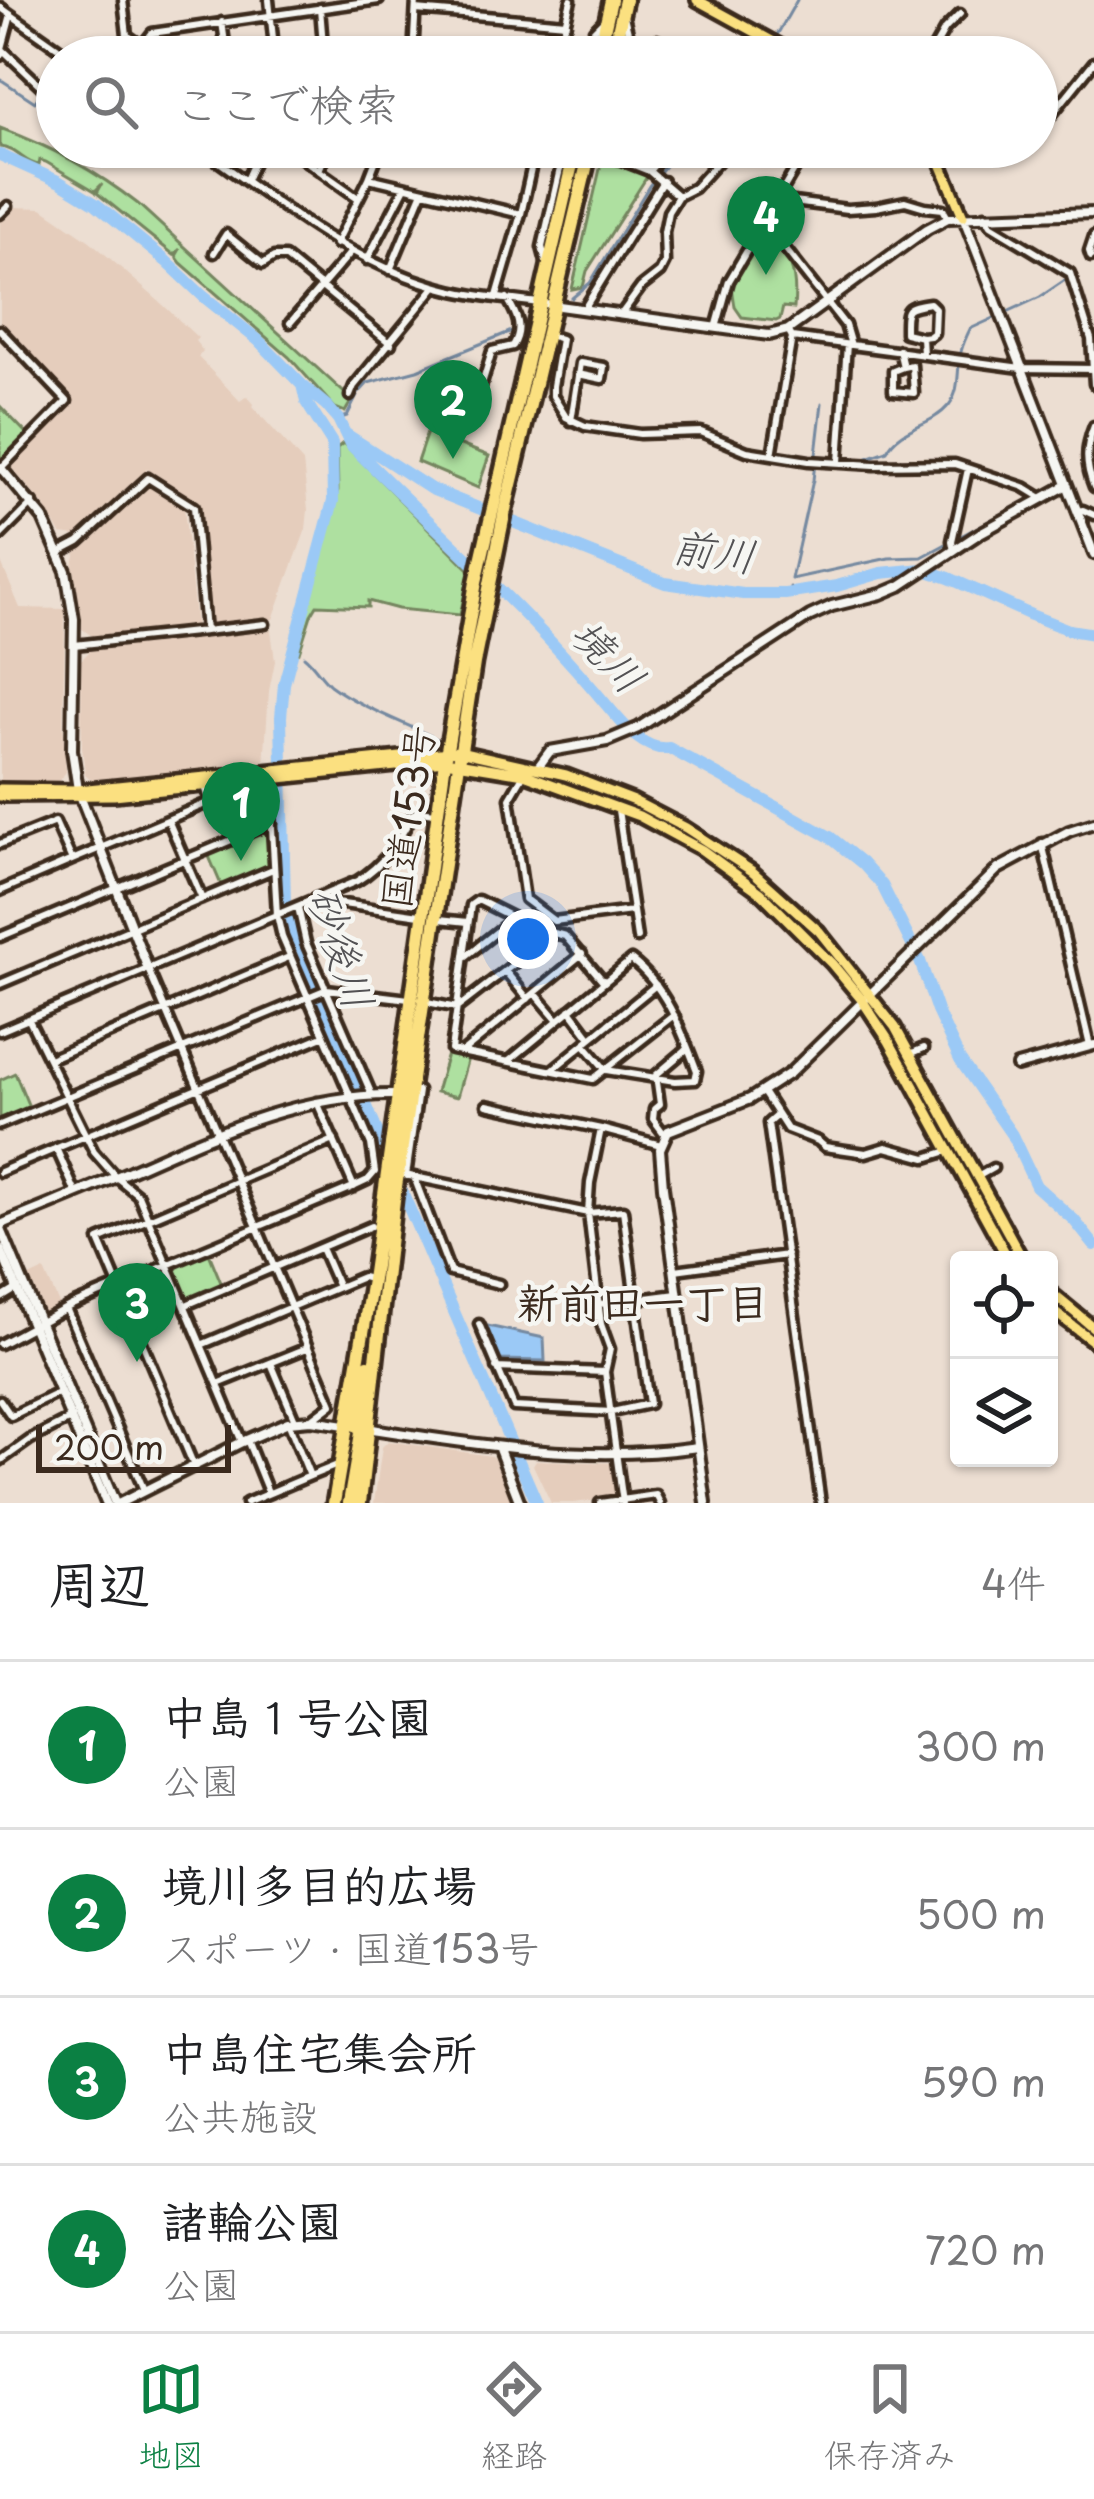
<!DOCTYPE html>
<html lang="ja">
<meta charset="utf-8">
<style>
body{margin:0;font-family:"Playpen Sans","Klee One",sans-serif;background:#f2f2f2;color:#202124}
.controls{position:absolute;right:36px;bottom:36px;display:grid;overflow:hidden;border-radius:12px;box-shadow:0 3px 9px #0004}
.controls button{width:108px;height:108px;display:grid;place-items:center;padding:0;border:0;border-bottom:3px solid #e0e0e0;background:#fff;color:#202124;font:60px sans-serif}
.scale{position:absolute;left:36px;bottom:30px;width:195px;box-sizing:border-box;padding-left:12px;border:6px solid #3b2a1e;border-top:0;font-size:33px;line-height:42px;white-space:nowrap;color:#3b2a1e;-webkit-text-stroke:9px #f6f6f2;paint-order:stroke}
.you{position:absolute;left:528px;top:939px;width:42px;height:42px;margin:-30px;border:9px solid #fff;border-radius:50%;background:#1a73e8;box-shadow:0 0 0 18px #1a73e833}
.badge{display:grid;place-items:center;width:78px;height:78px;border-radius:50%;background:#0b8043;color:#fff;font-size:39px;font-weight:700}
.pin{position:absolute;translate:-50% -99px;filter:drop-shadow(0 3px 6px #0008)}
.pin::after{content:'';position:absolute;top:63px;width:42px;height:36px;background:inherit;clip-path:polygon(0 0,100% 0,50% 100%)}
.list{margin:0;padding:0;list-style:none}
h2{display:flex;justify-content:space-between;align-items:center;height:156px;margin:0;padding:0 48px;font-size:51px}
h2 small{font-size:39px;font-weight:400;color:#757577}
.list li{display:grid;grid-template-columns:78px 1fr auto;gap:36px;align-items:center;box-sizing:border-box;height:168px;padding:0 48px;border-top:3px solid #e0e0e0}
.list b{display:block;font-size:45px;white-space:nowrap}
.list p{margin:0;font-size:39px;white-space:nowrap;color:#757577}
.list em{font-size:39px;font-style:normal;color:#757577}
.icon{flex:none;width:66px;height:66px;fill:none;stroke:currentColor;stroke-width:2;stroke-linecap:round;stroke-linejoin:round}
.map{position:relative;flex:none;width:1094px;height:1503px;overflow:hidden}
.search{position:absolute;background:#fff;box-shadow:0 3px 9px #0004;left:36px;right:36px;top:36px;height:132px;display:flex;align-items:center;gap:30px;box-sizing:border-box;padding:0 42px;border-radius:66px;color:#757577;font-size:45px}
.sheet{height:828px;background:#fff}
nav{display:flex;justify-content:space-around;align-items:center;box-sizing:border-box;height:168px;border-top:3px solid #e0e0e0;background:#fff;font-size:33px;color:#757577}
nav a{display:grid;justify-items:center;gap:6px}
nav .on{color:#0b8043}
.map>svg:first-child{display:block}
.built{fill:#e5cdbc}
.green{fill:#aee0a0;stroke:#74855f;stroke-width:3}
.water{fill:#9bc9f6;stroke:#7589a0;stroke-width:3}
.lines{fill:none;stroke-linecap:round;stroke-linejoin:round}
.stream{stroke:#7589a0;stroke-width:3}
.river{stroke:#9bc9f6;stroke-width:12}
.street-casing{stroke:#3b2a1e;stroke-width:15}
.secondary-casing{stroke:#3b2a1e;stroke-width:16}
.primary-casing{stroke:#3b2a1e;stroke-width:18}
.highway-casing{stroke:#3b2a1e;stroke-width:21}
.street{stroke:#f6f6f2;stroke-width:6}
.secondary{stroke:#f6f6f2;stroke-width:8}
.primary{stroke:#fbe080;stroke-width:9}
.highway{stroke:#fbe080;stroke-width:12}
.labels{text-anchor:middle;stroke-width:9;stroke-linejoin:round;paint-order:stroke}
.street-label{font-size:39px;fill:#3b2a1e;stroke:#f6f6f2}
.water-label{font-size:42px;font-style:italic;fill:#535254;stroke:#f6f6f2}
.neighbourhood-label{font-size:42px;font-weight:bold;fill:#3b2a1e;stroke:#f6f6f2}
</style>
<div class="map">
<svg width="1094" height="1503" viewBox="0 0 1094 1503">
<rect width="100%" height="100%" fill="#ecded2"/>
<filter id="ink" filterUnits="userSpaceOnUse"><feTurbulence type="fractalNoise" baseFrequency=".00833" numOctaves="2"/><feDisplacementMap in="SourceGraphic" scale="24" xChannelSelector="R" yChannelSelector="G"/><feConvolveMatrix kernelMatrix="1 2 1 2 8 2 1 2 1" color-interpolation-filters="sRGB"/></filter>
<g filter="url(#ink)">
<path class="built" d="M13,207L42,208L90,241L162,304L198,338L195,341L203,351L198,357L240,401L247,396L254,404L253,407L303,462L308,510L306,529L273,619L215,627L209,622L196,501L147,469L76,536L61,534L45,507L9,465L72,400L0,325V218Z
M147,485L153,486L184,506L196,628L95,638L82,629L73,565L76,551Z
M0,560L20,608L65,609L63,722L66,772L56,784L0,783Z
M271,630L275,661L269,691L264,765L96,783L85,774L82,747L81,660L91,650Z
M44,1270L60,1306L42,1315L27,1278Z
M388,1441L491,1456L497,1461L516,1503H374L382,1447Z
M536,1460L614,1463L619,1495L617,1498L573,1503H551L533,1465Z"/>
<path class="green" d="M0,128C50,146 96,171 138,204L352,400L345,412L335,408L289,357L181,263L176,256L180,249L174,255L97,193L102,184L95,191L46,162L40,160L39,165C25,164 17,148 0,147Z
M603,156L648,175L587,271L583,287L572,289Z
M766,228C789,258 798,268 794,308L783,307L780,319L776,321L742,317L735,307L732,287Z
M0,406L28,435L2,459L0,456Z
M427,432L489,456L478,488L417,462Z
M343,443L470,570L460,615L398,609L368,601V607L317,605L311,615L299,652L296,651L338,490L337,448Z
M269,827L270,867L222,887L208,854Z
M447,1054L468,1058L457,1097L436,1092Z
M15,1073L29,1107L0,1120V1080Z
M208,1251L222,1285L186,1300L172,1266Z"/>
<path class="water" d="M483,1325L544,1338L545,1361L499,1360Z"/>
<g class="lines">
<path class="stream" d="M0,44L7,19
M757,57L777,35L797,0
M0,79L35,102L46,84L57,89
M0,205L4,204
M572,298L590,283L649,186L680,147
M822,403L813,480L791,579L889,558L922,557L1033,497
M338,419L347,416L358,394L368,383L417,370L512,331
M816,457L862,460L887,451C900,426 931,427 949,405C960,391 957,373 960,357C961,347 966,338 970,329L1040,297L1068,278
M790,587L791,594
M304,656C314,664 320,676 330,685C358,706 405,723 437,739"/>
<path class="river" d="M0,155L60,182L96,204L166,261L203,296L258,340L302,385L327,406L338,419L350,444C435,530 527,609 604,702C620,720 642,752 669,748L830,837L862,863L882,885L920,961L937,1011L960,1060L1012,1135L1036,1186L1074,1220L1094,1245
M302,385L306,402L332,443L333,501L284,684L281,717L285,905L301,957L334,1025L389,1161
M346,434L431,489L665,583L743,594H785L837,586L881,573L922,569L949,578L1031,615L1069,630L1094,634
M397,1180L537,1503"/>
<defs>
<path id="street" d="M123,0L127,35L158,57
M269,0L275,57
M0,7L71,57
M320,8L324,57
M416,10L566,23
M624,16L628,32L625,57
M222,22L227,57
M142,46L152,33L379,0
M324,47L415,50L468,57
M2,49L42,87L57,93
M0,56L11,15
M413,57L416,0
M557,57L571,0
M586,57L594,30L605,19
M653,57L657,40L695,57
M929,57L945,29L960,14
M1037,133L1094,62
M198,147C273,199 343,258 432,285C469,297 513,299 552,305
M286,147L358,198
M438,147L532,163
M629,147L626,162L649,171L678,196
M596,150L626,162
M319,170L329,147
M649,171L670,147
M369,178L521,214
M246,180L261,147
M778,200L847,209L876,207L905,201L925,207L943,209L948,218
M0,214L8,206
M985,215L991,225L1070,273L1091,339L1094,384
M765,223L845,325L851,345
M336,244L369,178L381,147
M214,253L226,234L263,264L274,257H285L391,344
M1091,257L1089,251L1094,236
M367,260L405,187
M546,262L542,247L565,147
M390,270L423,191
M497,296L521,214L536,147
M584,309L663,181
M622,313L641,287L660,272L665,262L664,232L668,212L678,196L694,188L731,147
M290,323L351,252
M716,328L729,281L808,147
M0,330L67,401L1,468
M788,330L792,337L1021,368L1094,369
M545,334L561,339L553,386V396L566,417L585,426L640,434L701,432L747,451L809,461L874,465L955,464L1024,487L1042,498
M922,337L930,336L934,333L935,308L930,303C904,307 905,307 905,333L922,337L923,354
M899,350L903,367L893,371V391L914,393L912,365L903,367
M350,396L354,386L435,287
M571,421L580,363L604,367L602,379L578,374
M1094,426C1085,448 1085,465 1094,487
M469,427L492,351L513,346C524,328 517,315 507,298
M772,455L792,337
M839,462L847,344
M1077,511L1083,510L1094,515
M0,536L33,503
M954,551L952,541L968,469
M60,552L79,542L148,478L194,507L205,631L74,645
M205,631L265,624
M524,774L510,798L525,899L554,921L632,911
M618,810L637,938
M168,820L202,899
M1042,843L1090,1046
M0,844L55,822L72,860L210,802L205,786
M0,891L72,860
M315,900L420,915
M298,907L306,943L372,1095
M439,919L468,922
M0,937L272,823
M544,940L514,918L478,900L471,905L451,1050L593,1079L674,1015
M465,957L514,918
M148,969L332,1404L311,1420
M505,971L528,999
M0,984L273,869
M535,993L558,1020
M422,1001L457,1008L554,933L565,936L604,982
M570,1010L591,1038
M29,1020L94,1152L116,1177L138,1195L242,1442
M0,1031L357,881C385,864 398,842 413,814L419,811L436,813
M464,1051L582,954
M910,1054L924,1048
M49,1059L289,957
M509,1061L631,960C666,986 682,1032 697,1071L695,1080L675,1081L606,1070L584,1044
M552,1070L656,985
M763,1092L787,1129L818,1141L825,1147L866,1153L886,1147L926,1158L948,1151
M317,1102L354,1187
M487,1105L601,1129L590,1183L588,1213L601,1324L610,1349L605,1372L623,1503
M777,1115L768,1123L821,1503
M0,1125L327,989L409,999
M601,1129L661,1145
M665,1135L653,1119L654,1109L660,1104L656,1075L688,1048
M56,1148L76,1193
M0,1172L323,1036
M400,1174L588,1213L623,1210L649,1404L612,1412L514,1407L479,1324
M406,1176L418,1091
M979,1176L993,1168
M414,1177L450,1272L499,1284
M321,1248L338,1287
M675,1270L787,1255
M0,1299L18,1288
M600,1304L677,1294
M186,1305L371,1226
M66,1308L144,1490
M0,1344L72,1305L353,1187L368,1180L375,1172L371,1144L282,937L277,915L269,776
M201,1345L362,1277L370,1279
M271,1363L295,1420
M496,1368L605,1372
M218,1384L307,1348
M0,1400L11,1416L60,1392
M247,1440L268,1492
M0,1461L31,1439L72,1418
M194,1466L99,1240L334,1140
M310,1476L340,1464
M246,1503L310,1476L288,1422
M600,1503L656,1495L660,1503"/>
<path id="secondary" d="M963,216L1094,554
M552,305L769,335L788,330L927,229L948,218L1094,213
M0,467L43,518L66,571L74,619L72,750L78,790L148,969
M538,767L550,751L607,741L638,728L810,616L832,606L881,594L900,586L980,533L1067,485
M1017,1066L1094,1045
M0,1225C43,1207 87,1190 130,1171C216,1133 301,1093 398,1095
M0,1227L115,1503
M0,1248L106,1503
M366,1428C477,1445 586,1463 698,1447
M499,1449L520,1503
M120,1503L242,1442L288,1422L311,1420L352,1426
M706,1503L663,1187L660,1149L668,1131L750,1099L790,1073L998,869L1069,831L1094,823"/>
<path id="primary" d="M697,0L801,57
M934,147L963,216
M0,789L78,790L459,751L566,775L634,801L686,828L752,871L819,931L895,1027L1023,1260
M0,796L114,795L445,761L524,774L639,816L702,850L761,893L832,964L862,1000L889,1041L1009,1260
M1049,1291L1094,1328
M1049,1308L1094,1342"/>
<path id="highway" d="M598,57L611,0
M612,57L625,0
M358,1427L368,1365
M334,1503L372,1280L445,761L476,582L576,147
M349,1503L361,1433
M360,1503L394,1200L474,663L505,510L591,147"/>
</defs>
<use href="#street" class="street-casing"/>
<use href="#secondary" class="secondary-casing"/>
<use href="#primary" class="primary-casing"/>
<use href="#highway" class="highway-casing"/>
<use href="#street" class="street"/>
<use href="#secondary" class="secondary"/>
<use href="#primary" class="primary"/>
<use href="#highway" class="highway"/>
</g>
</g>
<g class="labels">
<g class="street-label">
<text transform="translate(408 817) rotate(-82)" y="14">国道153号</text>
</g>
<g class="water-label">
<text transform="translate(714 552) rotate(8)" y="15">前川</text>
<text transform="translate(608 656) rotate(46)" y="15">境川</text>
<text transform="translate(341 948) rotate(72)" y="15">砂後川</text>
</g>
<g class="neighbourhood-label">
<text x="643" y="1318">新前田一丁目</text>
</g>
</g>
</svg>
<div class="controls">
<button><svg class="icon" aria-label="locate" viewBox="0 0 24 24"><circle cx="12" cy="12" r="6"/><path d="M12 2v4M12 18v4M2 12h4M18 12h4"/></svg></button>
<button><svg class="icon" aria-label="layers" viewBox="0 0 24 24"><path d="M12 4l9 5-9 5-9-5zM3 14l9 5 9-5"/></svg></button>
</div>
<div class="scale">200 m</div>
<div class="you"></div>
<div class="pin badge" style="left:241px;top:861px">1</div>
<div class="pin badge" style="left:453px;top:459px">2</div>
<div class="pin badge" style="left:137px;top:1362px">3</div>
<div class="pin badge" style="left:766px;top:275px">4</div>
<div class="search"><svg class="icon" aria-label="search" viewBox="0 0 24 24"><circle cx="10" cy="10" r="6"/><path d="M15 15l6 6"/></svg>ここで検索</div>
</div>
<section class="sheet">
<h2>周辺<small>4件</small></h2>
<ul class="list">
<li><span class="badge">1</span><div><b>中島１号公園</b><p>公園</p></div><em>300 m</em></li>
<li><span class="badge">2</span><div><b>境川多目的広場</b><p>スポーツ · 国道153号</p></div><em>500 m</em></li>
<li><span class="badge">3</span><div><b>中島住宅集会所</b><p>公共施設</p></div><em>590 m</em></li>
<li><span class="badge">4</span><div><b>諸輪公園</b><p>公園</p></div><em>720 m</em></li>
</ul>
</section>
<nav>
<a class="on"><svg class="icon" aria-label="map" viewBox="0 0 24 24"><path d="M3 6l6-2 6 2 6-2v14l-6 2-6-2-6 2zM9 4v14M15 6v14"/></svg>地図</a>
<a><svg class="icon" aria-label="directions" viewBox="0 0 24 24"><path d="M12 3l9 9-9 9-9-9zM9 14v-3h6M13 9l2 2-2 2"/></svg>経路</a>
<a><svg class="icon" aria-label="saved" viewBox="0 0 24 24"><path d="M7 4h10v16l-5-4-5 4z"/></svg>保存済み</a>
</nav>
